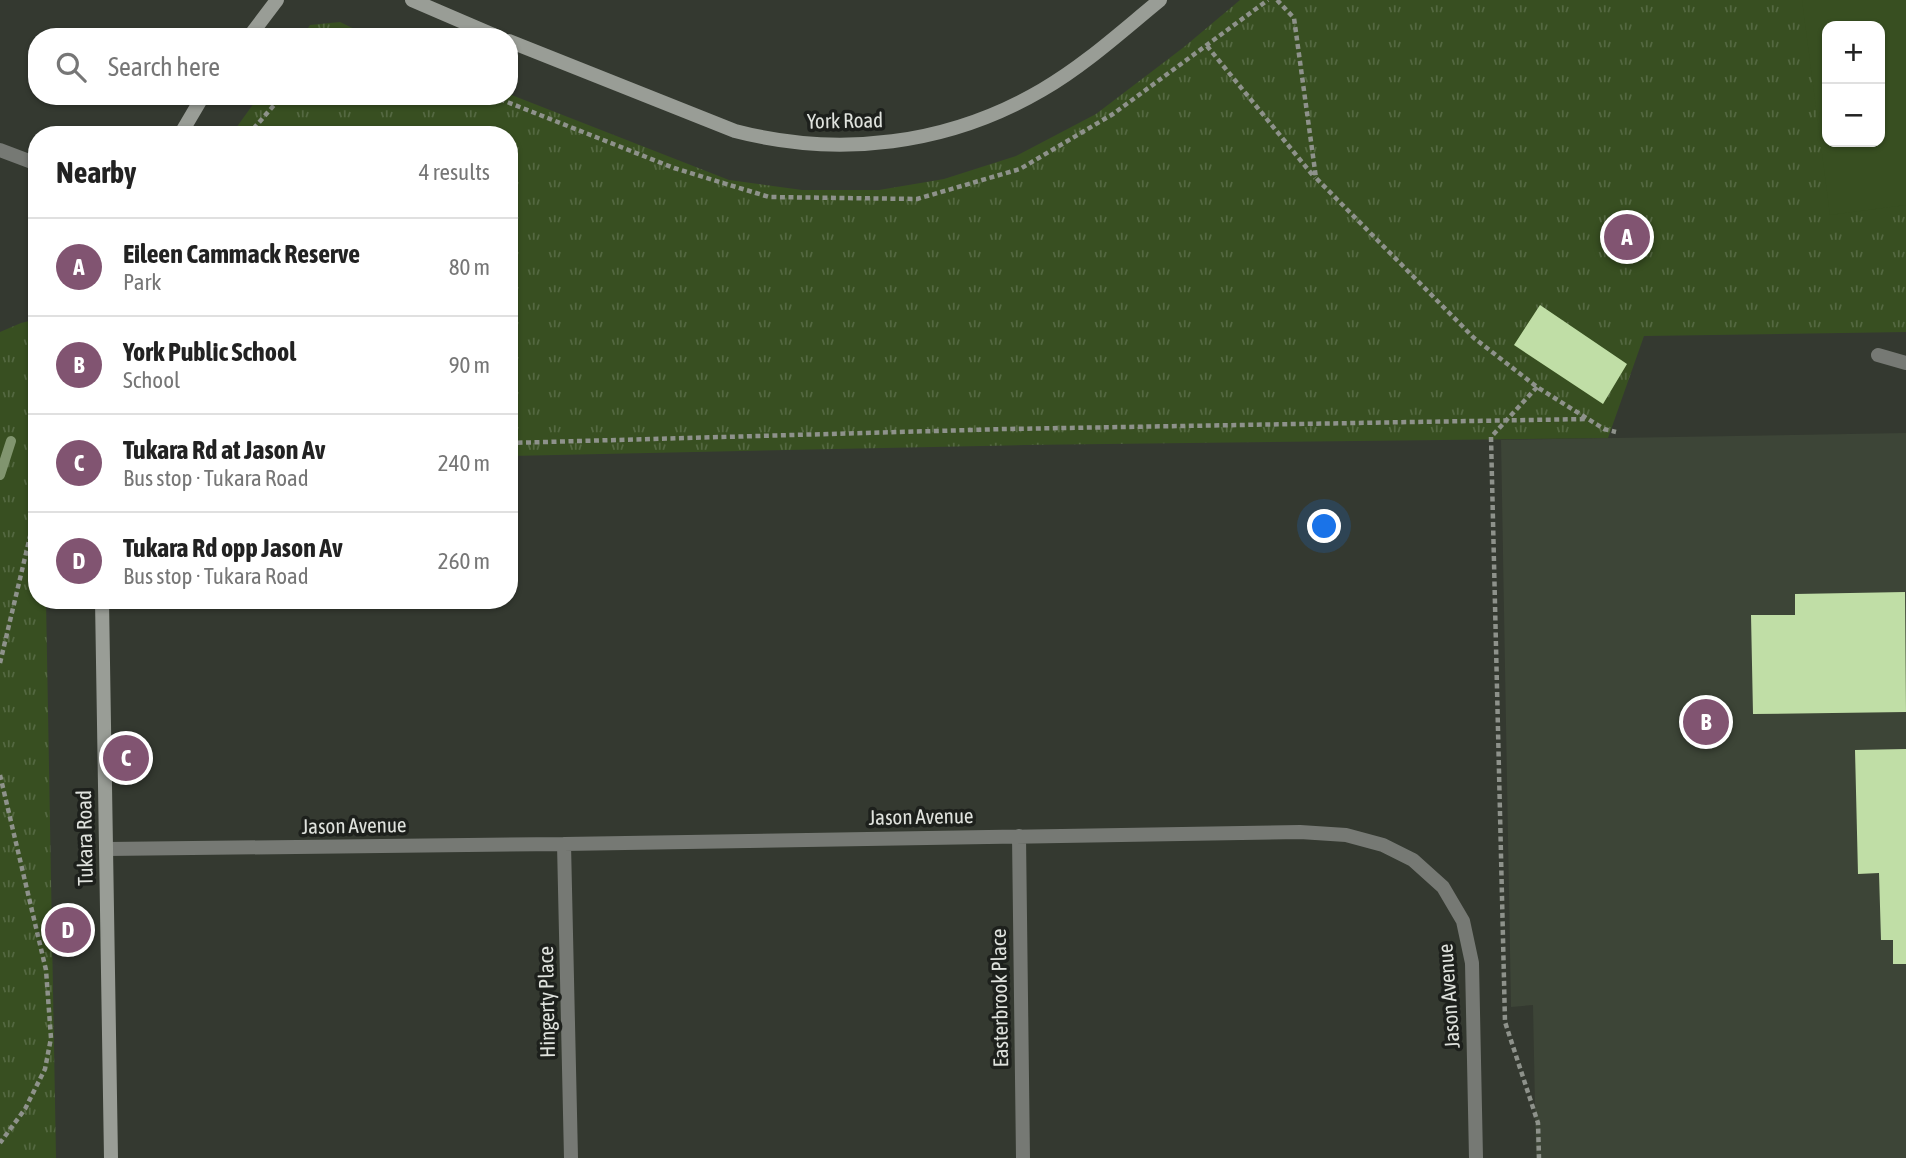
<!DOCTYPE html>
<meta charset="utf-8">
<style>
body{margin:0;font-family:"Asap Condensed",sans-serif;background:#f2f2f2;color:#222}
.controls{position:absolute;right:21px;top:21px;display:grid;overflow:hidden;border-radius:14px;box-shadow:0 2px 5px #0004}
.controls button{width:63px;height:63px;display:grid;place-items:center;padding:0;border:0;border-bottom:2px solid #e0e0e0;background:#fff;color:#222;font:35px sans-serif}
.you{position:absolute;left:1325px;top:527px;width:24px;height:24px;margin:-18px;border:5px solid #fff;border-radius:50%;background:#1a73e8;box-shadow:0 0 0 10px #1a73e833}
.badge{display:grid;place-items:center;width:46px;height:46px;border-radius:50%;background:#815471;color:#fff;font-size:23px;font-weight:700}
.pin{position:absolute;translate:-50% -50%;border:4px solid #fff;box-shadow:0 2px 7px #0006}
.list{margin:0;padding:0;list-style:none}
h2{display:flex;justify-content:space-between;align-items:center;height:91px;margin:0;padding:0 28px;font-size:30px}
h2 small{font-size:23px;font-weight:400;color:#767676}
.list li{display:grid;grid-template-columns:46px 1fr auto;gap:21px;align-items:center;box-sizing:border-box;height:98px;padding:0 28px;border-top:2px solid #e0e0e0}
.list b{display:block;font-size:26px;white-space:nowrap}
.list p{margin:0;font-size:23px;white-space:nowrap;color:#767676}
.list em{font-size:23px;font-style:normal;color:#767676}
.icon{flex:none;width:38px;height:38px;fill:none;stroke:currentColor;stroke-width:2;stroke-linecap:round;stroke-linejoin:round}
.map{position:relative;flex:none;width:1906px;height:1158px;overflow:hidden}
.search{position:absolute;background:#fff;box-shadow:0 2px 5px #0004;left:28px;top:28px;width:490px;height:77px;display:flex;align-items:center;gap:18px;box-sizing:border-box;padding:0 24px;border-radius:28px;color:#767676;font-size:26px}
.panel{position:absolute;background:#fff;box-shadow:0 2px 5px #0004;left:28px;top:126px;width:490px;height:483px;border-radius:28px}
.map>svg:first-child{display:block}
.built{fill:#3d4537}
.grass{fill:url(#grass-tufts);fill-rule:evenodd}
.pitch{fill:#384f21;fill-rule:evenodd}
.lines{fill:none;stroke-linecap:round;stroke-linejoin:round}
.stream{stroke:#81956f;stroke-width:10}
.building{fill:#c0dea6}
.path{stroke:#8e928b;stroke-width:4.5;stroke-dasharray:5 3.5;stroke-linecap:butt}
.lane{stroke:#767974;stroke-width:14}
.street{stroke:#767974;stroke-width:14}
.secondary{stroke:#999d96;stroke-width:14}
.labels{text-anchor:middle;stroke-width:7;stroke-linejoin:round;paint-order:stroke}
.street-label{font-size:21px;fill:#dfe2dd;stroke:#1d201c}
</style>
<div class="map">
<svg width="1906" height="1158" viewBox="0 0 1906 1158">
<defs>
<pattern id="grass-tufts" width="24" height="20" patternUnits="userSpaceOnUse" patternTransform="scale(1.75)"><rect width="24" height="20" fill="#384f21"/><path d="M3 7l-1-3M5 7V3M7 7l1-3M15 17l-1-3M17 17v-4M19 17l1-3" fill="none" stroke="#546841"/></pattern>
</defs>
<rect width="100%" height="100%" fill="#343930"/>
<path class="built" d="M1906,433V1158H1536L1533,1005L1511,1007L1501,440Z"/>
<path class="grass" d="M1240,0H1906V332L1644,336L1608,438L1024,445L509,456V135H231L259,96H509V94L729,180L802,190H879L944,179L1016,156L1096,114L1184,47ZM1827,26H1880V142H1827Z
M340,22L371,37H302L310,25Z
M37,319V600H46L56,1158H0V332L21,323Z"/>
<path class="pitch" d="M1802,0H1906V205L1830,215ZM1827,26H1880V142H1827Z"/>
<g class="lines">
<path class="stream" d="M0,475L11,441"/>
</g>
<path class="building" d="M1540,305L1627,364L1603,404L1514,345Z
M1905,592L1906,712L1753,714L1751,615H1795V594Z
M1906,749V964H1893V940H1881L1879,873L1858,874L1855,750Z"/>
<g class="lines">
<path class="path" d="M1277,0L1294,18L1316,178L1474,338L1537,387L1604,429L1616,432
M1207,46L1315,178
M492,96L674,168L769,197L917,199L1020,169L1113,114L1268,0
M248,135L282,96
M1537,387L1491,437L1505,1022L1538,1123L1539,1158
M509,443L1006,429L1588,419
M0,663L37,507
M0,775L46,970L51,1038L45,1069L25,1109L0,1143"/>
<path class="lane" d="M1878,355L1906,363"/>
<path class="street" d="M0,150L37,164
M1019,836L1023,1158
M564,844L571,1158
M107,849L564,844L1300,832L1346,835L1383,845L1413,860L1443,887L1463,921L1472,963L1476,1158"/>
<path class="secondary" d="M412,0L498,37
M249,37L277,0
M509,41L735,131C839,158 948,145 1042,90C1085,65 1122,31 1160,0
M180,135L203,96
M102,600L111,1158"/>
</g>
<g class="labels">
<g class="street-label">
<text transform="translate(845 121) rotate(-1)" y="7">York Road</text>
<text transform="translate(921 817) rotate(-1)" y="7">Jason Avenue</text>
<text transform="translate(354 826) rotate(-1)" y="7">Jason Avenue</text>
<text transform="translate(85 838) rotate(-91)" y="7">Tukara Road</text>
<text transform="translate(1449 996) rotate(-94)" y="7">Jason Avenue</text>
<text transform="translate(1000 998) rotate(-91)" y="7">Easterbrook Place</text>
<text transform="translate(547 1002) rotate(-91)" y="7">Hingerty Place</text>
</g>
</g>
</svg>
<div class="controls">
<button>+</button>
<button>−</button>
</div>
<div class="you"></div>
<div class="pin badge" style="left:1627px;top:237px">A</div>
<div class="pin badge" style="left:1706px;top:722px">B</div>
<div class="pin badge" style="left:126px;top:758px">C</div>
<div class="pin badge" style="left:68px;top:930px">D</div>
<div class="search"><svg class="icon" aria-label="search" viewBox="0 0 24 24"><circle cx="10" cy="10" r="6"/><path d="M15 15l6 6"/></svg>Search here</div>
<section class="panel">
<h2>Nearby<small>4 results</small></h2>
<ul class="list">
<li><span class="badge">A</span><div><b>Eileen Cammack Reserve</b><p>Park</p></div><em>80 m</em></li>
<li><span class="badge">B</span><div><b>York Public School</b><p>School</p></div><em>90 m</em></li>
<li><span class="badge">C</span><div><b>Tukara Rd at Jason Av</b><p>Bus stop · Tukara Road</p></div><em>240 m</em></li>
<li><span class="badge">D</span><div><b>Tukara Rd opp Jason Av</b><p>Bus stop · Tukara Road</p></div><em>260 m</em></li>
</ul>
</section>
</div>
